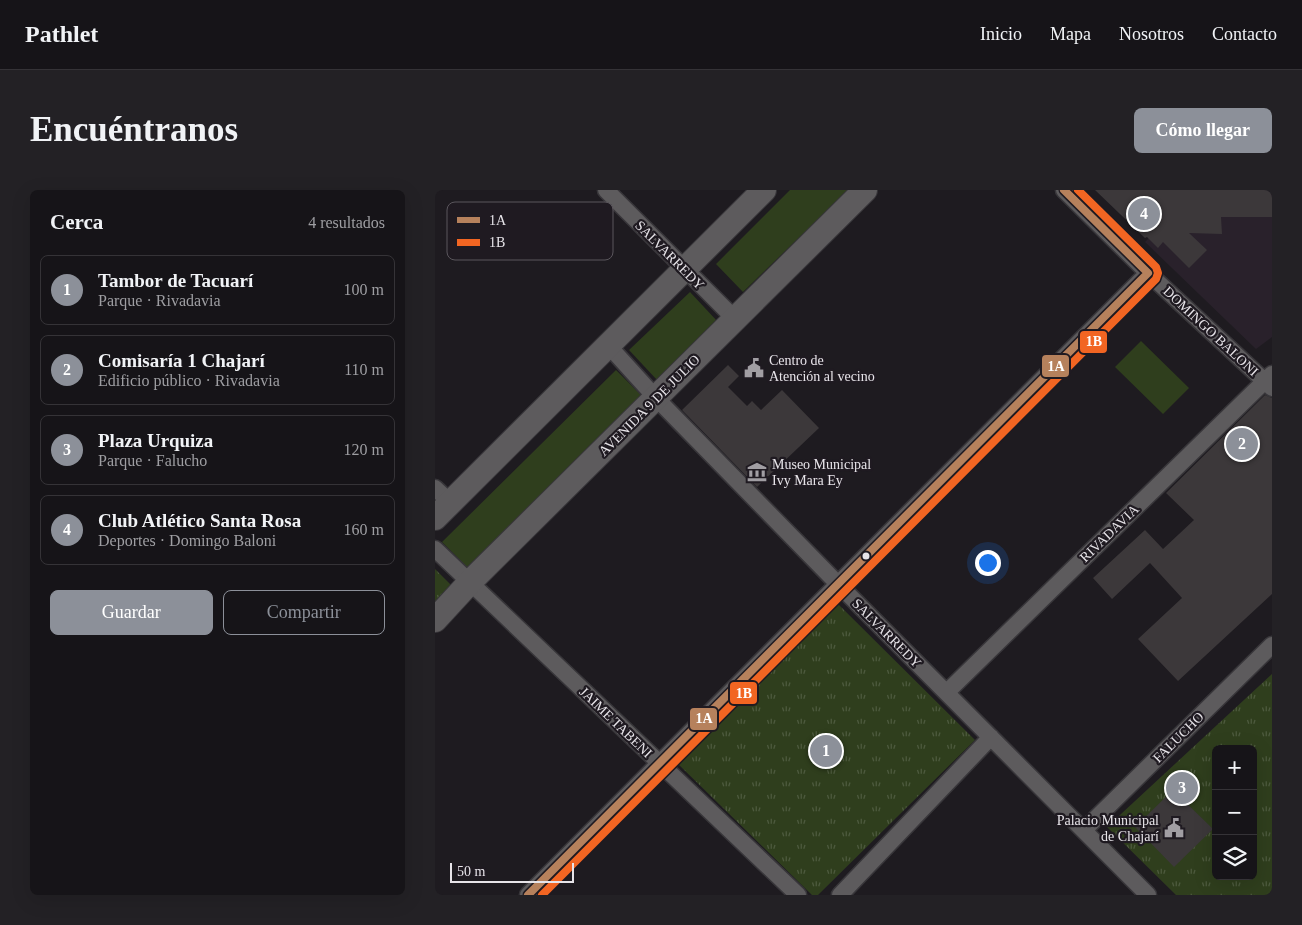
<!DOCTYPE html>
<html lang="es">
<meta charset="utf-8">
<style>
body{margin:0;font-family:"Times New Roman",serif;background:#232125;color:#f1f3f6}
.controls{position:absolute;right:15px;bottom:15px;display:grid;overflow:hidden;border-radius:8px;box-shadow:0 5px 20px #0002}
.controls button{width:45px;height:45px;display:grid;place-items:center;padding:0;border:0;border-bottom:1px solid #353337;background:#161418;color:#f1f3f6;font:25px sans-serif}
.scale{position:absolute;left:15px;bottom:12px;width:124px;box-sizing:border-box;padding-left:5px;border:2px solid #e7e4e9;border-top:0;font-size:14px;line-height:18px;white-space:nowrap;color:#e7e4e9;-webkit-text-stroke:4px #1f1a21;paint-order:stroke}
.you{position:absolute;left:552px;top:372px;width:18px;height:18px;margin:-12px;border:4px solid #fff;border-radius:50%;background:#1a73e8;box-shadow:0 0 0 8px #1a73e833}
.badge{display:grid;place-items:center;width:32px;height:32px;border-radius:50%;background:#8c9099;color:#fff;font-size:16px;font-weight:700}
.pin{position:absolute;translate:-50% -50%;border:2px solid #fff;box-shadow:0 1px 5px #0006}
.list{margin:0;padding:0;list-style:none}
h2{display:flex;justify-content:space-between;align-items:center;height:65px;margin:0;padding:0 20px;font-size:21px}
h2 small{font-size:16px;font-weight:400;color:#9e9ea2}
.list li{display:grid;grid-template-columns:32px 1fr auto;gap:15px;align-items:center;box-sizing:border-box;height:70px;margin:0 10px 10px;padding:0 10px;border:1px solid #353337;border-radius:8px}
.list b{display:block;font-size:19px;white-space:nowrap}
.list p{margin:0;font-size:16px;white-space:nowrap;color:#9e9ea2}
.list em{font-size:16px;font-style:normal;color:#9e9ea2}
.actions{display:flex;gap:10px;padding:15px 20px}
.actions a{flex:1;padding:11px 0;border:1px solid #8c9099;border-radius:8px;text-align:center;font-size:18px;color:#8c9099}
.actions .main{background:#8c9099;color:#fff}
.icon{flex:none;width:28px;height:28px;fill:none;stroke:currentColor;stroke-width:2;stroke-linecap:round;stroke-linejoin:round}
.map{position:relative;flex:none;width:837px;height:705px;overflow:hidden;border-radius:8px}
header{display:flex;align-items:center;gap:30px;box-sizing:border-box;height:70px;padding:0 25px;background:#161418;border-bottom:1px solid #353337}
header strong{font-size:24px}
nav{display:flex;gap:28px;margin-inline-start:auto;font-size:18px}
.intro{display:flex;align-items:center;justify-content:space-between;box-sizing:border-box;height:120px;padding:0 30px}
h1{margin:0;font-size:35px}
.button{padding:12px 22px;border-radius:8px;background:#8c9099;color:#fff;font-size:18px;font-weight:700}
main{display:flex;gap:30px;padding:0 30px}
aside{flex:1;background:#161418;border-radius:8px;box-shadow:0 5px 20px #0002}
.map>svg:first-child{display:block}
.built{fill:#29212b}
.grass{fill:#2f3e1d}
.park{fill:url(#park-tufts);fill-rule:evenodd}
.building{fill:#3c383a}
.lines{fill:none;stroke-linecap:round;stroke-linejoin:round}
.minor-casing{stroke:#38363a;stroke-width:19}
.secondary-casing{stroke:#38363a;stroke-width:26}
.minor{stroke:#5d5b5d;stroke-width:16}
.secondary{stroke:#5d5b5d;stroke-width:24}
.bus-1-casing{stroke:#1f1a21;stroke-width:11}
.bus-2-casing{stroke:#1f1a21;stroke-width:11}
.bus-1{stroke:#b6815c;stroke-width:8}
.bus-2{stroke:#f26522;stroke-width:8}
.bus-dot{fill:#e7e4e9;stroke:#1f1a21;stroke-width:2}
.labels{text-anchor:middle;stroke-width:4.5;stroke-linejoin:round;paint-order:stroke}
.street-label{font-size:14px;fill:#e7e4e9;stroke:#1f1a21}
.poi-label{font-size:14px;fill:#e7e4e9;stroke:#1f1a21;text-anchor:start}
.key{fill:#1f1a21;stroke:#5b575d;stroke-width:1}
.key-label{font-size:14px;fill:#e7e4e9}
.line-badge{stroke:#1f1a21;stroke-width:2}
.badge-label{font-size:14px;text-anchor:middle;font-weight:bold;fill:#fff}
</style>
<header>
<strong>Pathlet</strong>
<nav><a>Inicio</a><a>Mapa</a><a>Nosotros</a><a>Contacto</a></nav>
</header>
<div class="intro"><h1>Encuéntranos</h1><a class="button">Cómo llegar</a></div>
<main>
<aside>
<h2>Cerca<small>4 resultados</small></h2>
<ul class="list">
<li><span class="badge">1</span><div><b>Tambor de Tacuarí</b><p>Parque · Rivadavia</p></div><em>100 m</em></li>
<li><span class="badge">2</span><div><b>Comisaría 1 Chajarí</b><p>Edificio público · Rivadavia</p></div><em>110 m</em></li>
<li><span class="badge">3</span><div><b>Plaza Urquiza</b><p>Parque · Falucho</p></div><em>120 m</em></li>
<li><span class="badge">4</span><div><b>Club Atlético Santa Rosa</b><p>Deportes · Domingo Baloni</p></div><em>160 m</em></li>
</ul>
<div class="actions"><a class="main">Guardar</a><a>Compartir</a></div>
</aside>
<div class="map">
<svg width="837" height="705" viewBox="0 0 837 705">
<defs>
<pattern id="park-tufts" width="24" height="20" patternUnits="userSpaceOnUse" patternTransform="scale(1.25)"><rect width="24" height="20" fill="#2f3e1d"/><path d="M3 7l-1-3M5 7V3M7 7l1-3M15 17l-1-3M17 17v-4M19 17l1-3" fill="none" stroke="#4d5a3e"/></pattern>
</defs>
<rect width="100%" height="100%" fill="#1e1b20"/>
<path class="built" d="M761,0H837V147L821,159L710,52Z"/>
<path class="grass" d="M355,0H413L308,102L281,74Z
M255,102L283,132L222,190L194,160Z
M706,151L754,198L728,224L680,177Z
M181,180L209,208L35,380L7,352Z"/>
<path class="park" d="M0,379L18,397L0,414Z
M402,413L540,550L383,705H377L242,573Z
M837,484V705H741L672,637ZM781,559H818V686H781Z"/>
<path class="building" d="M660,0H837V27H786L787,44L754,43L772,60L754,78L728,52L723,58L712,47L710,48Z
M293,175L304,186L293,197L312,216L317,211L326,220L347,200L384,238L322,297L247,220Z
M830,205L837,208V404L743,491L703,449L747,408L715,373L677,409L658,388L710,340L728,359L759,330L731,303Z
M738,600L778,639L739,677L700,637Z"/>
<g class="lines">
<defs>
<path id="minor" d="M171,0L300,129
M629,0L713,83L837,198
M173,155L221,208L403,394L713,705
M0,298L16,313
M0,359L363,705
M512,502L837,184
M649,640L837,455
M93,705L713,83
M405,705L556,547"/>
<path id="secondary" d="M0,328L329,0
M0,430L35,392L430,0"/>
</defs>
<use href="#minor" class="minor-casing"/>
<use href="#secondary" class="secondary-casing"/>
<use href="#minor" class="minor"/>
<use href="#secondary" class="secondary"/>
<defs>
<path id="bus-1" d="M93,705L713,83L629,0"/>
<path id="bus-2" d="M107,705L721,89L723,83L721,77L643,0"/>
</defs>
<use href="#bus-1" class="bus-1-casing"/>
<use href="#bus-2" class="bus-2-casing"/>
<use href="#bus-1" class="bus-1"/>
<use href="#bus-2" class="bus-2"/>
</g>
<defs>
<symbol id="civic-bare" viewBox="-9 -9 18 18"><path d="M-.6-6.5H3V-4.5H.6V-3L4-1V1h2V6H-6V1h2V-1L-.6-3ZM-1.2 2.5V6h2.4V2.5Z" fill="#a19ea3" stroke="#1f1a21" stroke-width="2.5" paint-order="stroke"/></symbol>
<symbol id="museum-bare" viewBox="-9 -9 18 18"><path d="M0-6L6-3V-2H-6V-3ZM-5-1h2V3h-2ZM-1-1h2V3h-2ZM3-1h2V3H3ZM-6 4H6V6H-6Z" fill="#a19ea3" stroke="#1f1a21" stroke-width="2.5" paint-order="stroke"/></symbol>
</defs>
<g fill-rule="evenodd">
<use href="#civic-bare" x="305" y="164" width="28" height="28"/>
<use href="#museum-bare" x="308" y="268" width="28" height="28"/>
<use href="#civic-bare" x="725" y="624" width="28" height="28"/>
</g>
<circle class="bus-dot" cx="431" cy="366" r="4.5"/>
<g class="labels">
<g class="street-label">
<text transform="translate(235 65) rotate(45)" y="5">SALVARREDY</text>
<text transform="translate(776 141) rotate(43)" y="5">DOMINGO BALONI</text>
<text transform="translate(214 215) rotate(-45)" y="5">AVENIDA 9 DE JULIO</text>
<text transform="translate(674 343) rotate(-44)" y="5">RIVADAVIA</text>
<text transform="translate(452 443) rotate(45)" y="5">SALVARREDY</text>
<text transform="translate(181 532) rotate(44)" y="5">JAIME TABENI</text>
<text transform="translate(743 547) rotate(-45)" y="5">FALUCHO</text>
</g>
<g class="poi-label">
<text x="334" y="175">Centro de<tspan x="334" dy="16">Atención al vecino</tspan></text>
<text x="337" y="279">Museo Municipal<tspan x="337" dy="16">Ivy Mara Ey</tspan></text>
<text x="724" y="635" text-anchor="end">Palacio Municipal<tspan x="724" dy="16">de Chajarí</tspan></text>
</g>
</g>
<rect x="12" y="12" width="166" height="58" rx="8" class="key"/>
<rect x="22" y="27" width="23" height="6" fill="#b6815c"/>
<rect x="22" y="49" width="23" height="7" fill="#f26522"/>
<g class="key-label">
<text x="54" y="35">1A</text>
<text x="54" y="57">1B</text>
</g>
<g class="line-badge">
<rect x="644" y="140" width="29" height="24" rx="5" fill="#f26522"/>
<rect x="606" y="164" width="29" height="24" rx="5" fill="#b6815c"/>
<rect x="294" y="491" width="29" height="24" rx="5" fill="#f26522"/>
<rect x="254" y="517" width="29" height="24" rx="5" fill="#b6815c"/>
</g>
<g class="badge-label">
<text x="659" y="156">1B</text>
<text x="621" y="181">1A</text>
<text x="309" y="508">1B</text>
<text x="269" y="533">1A</text>
</g>
</svg>
<div class="controls">
<button>+</button>
<button>−</button>
<button><svg class="icon" aria-label="layers" viewBox="0 0 24 24"><path d="M12 4l9 5-9 5-9-5zM3 14l9 5 9-5"/></svg></button>
</div>
<div class="scale">50 m</div>
<div class="you"></div>
<div class="pin badge" style="left:391px;top:561px">1</div>
<div class="pin badge" style="left:807px;top:254px">2</div>
<div class="pin badge" style="left:747px;top:598px">3</div>
<div class="pin badge" style="left:709px;top:24px">4</div>
</div>
</main>
